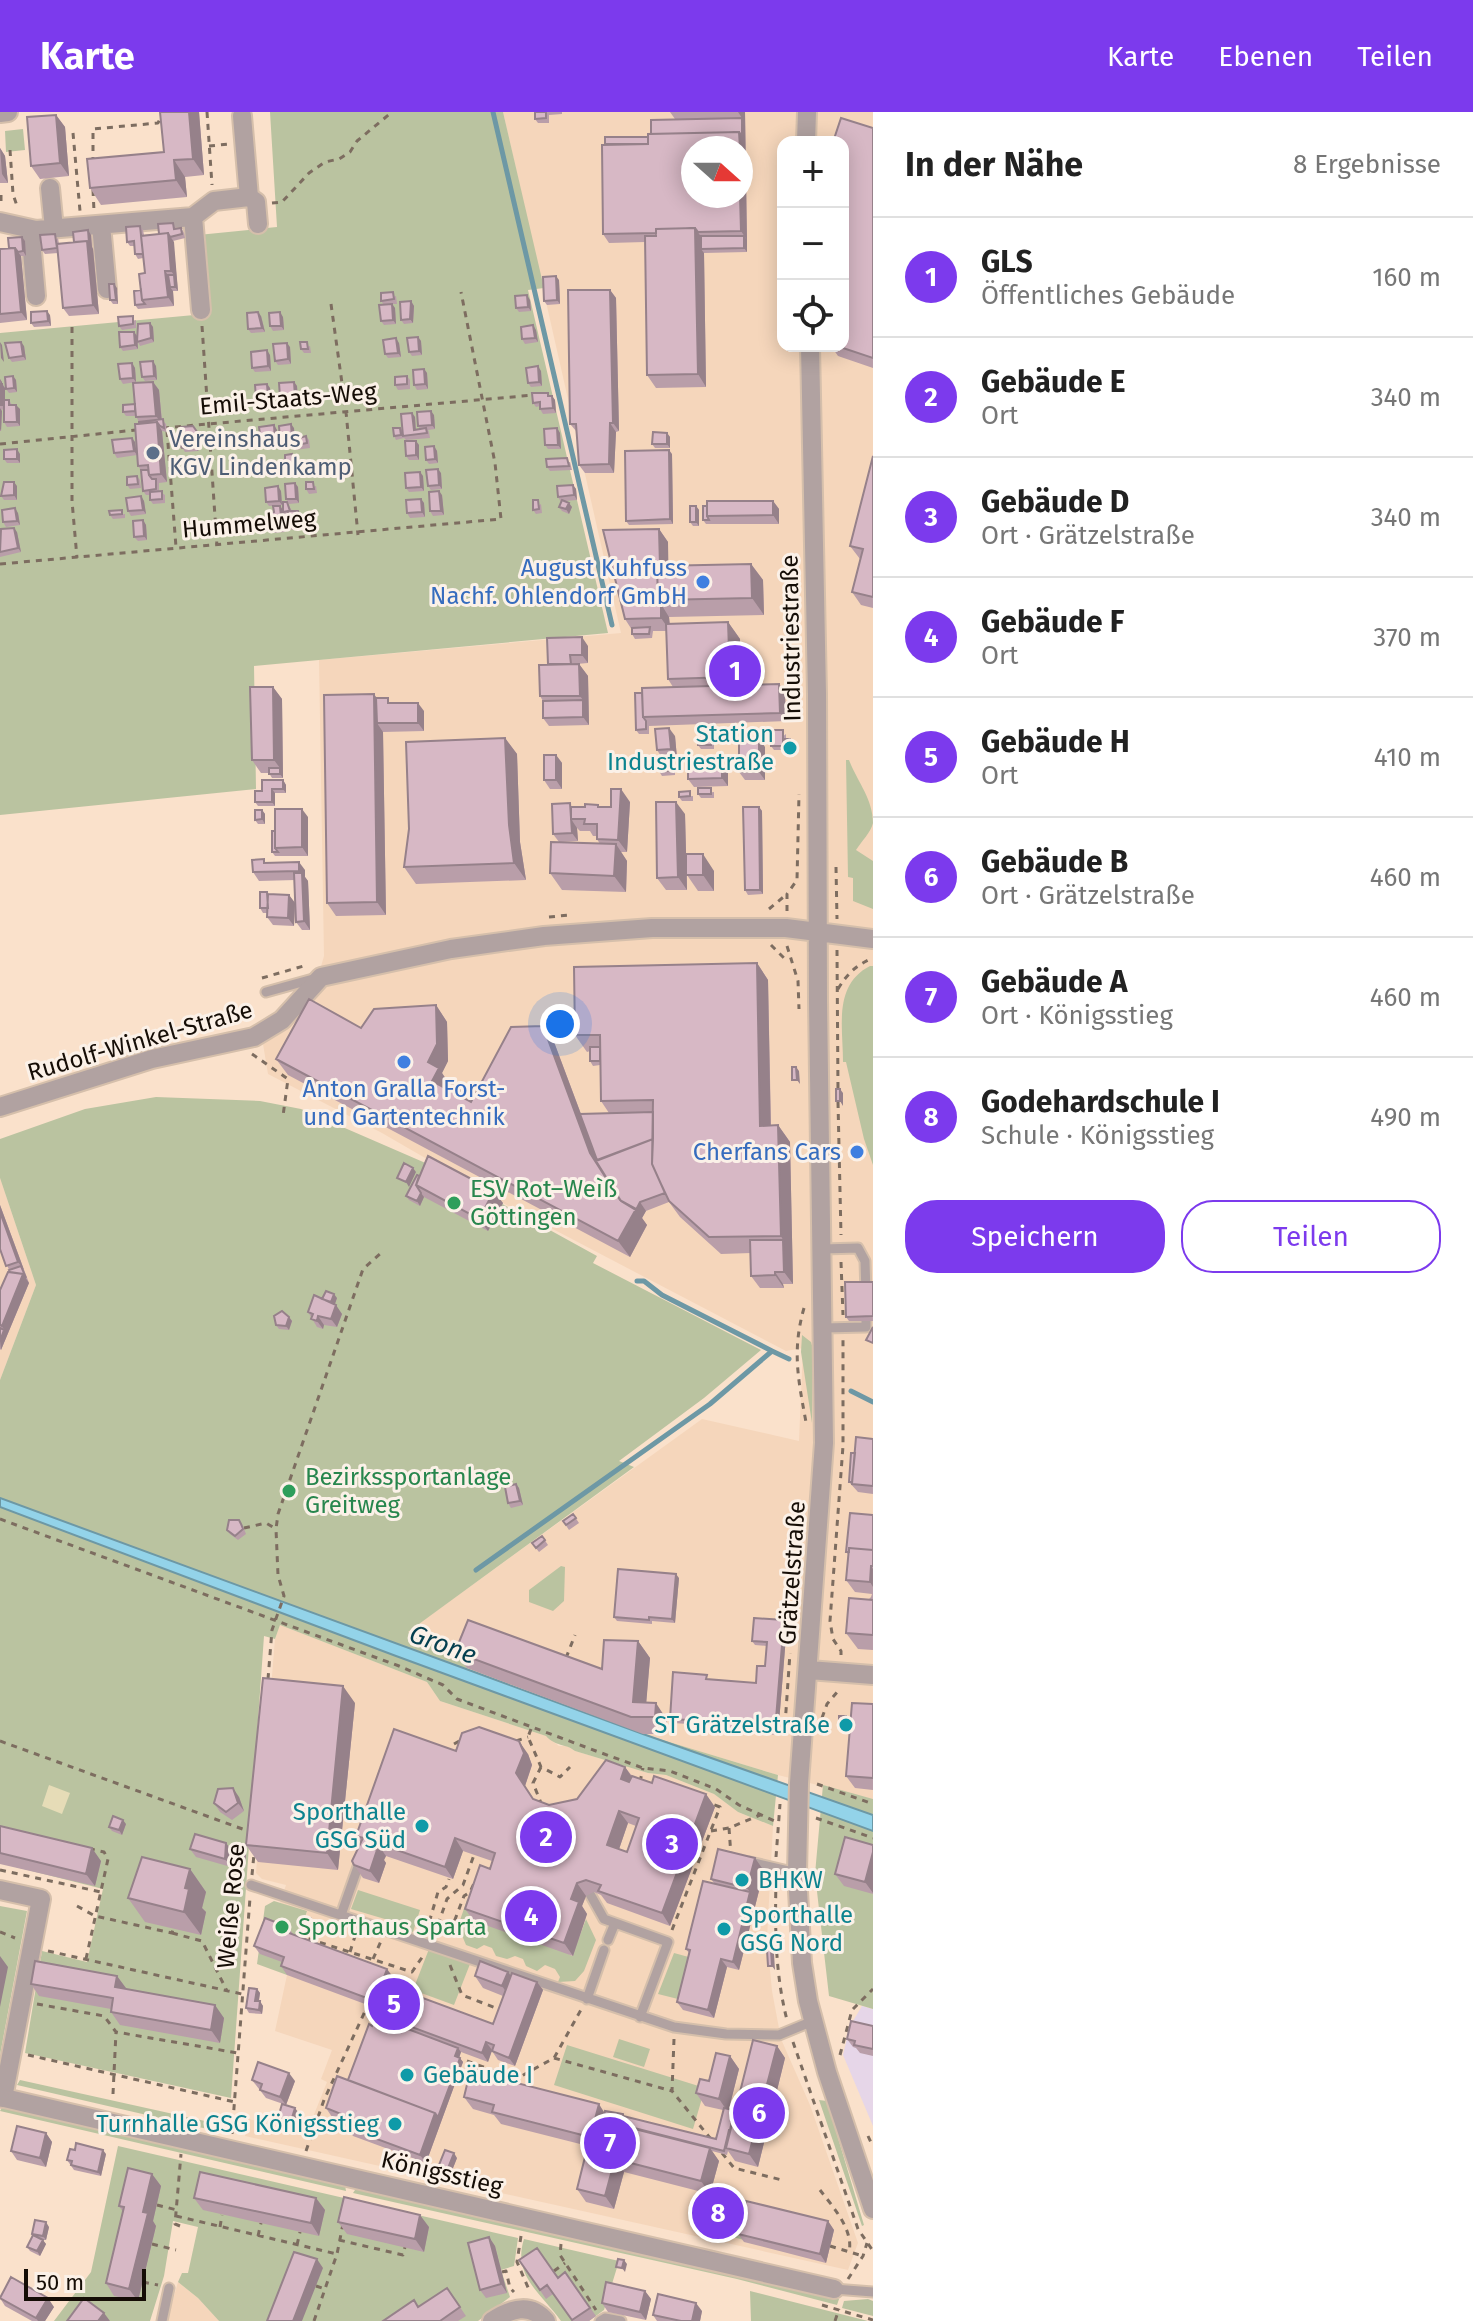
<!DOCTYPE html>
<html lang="de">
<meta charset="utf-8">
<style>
body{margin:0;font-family:"Fira Sans",sans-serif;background:#f2f2f2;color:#222}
.controls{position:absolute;right:24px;top:24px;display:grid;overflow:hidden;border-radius:16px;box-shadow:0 4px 20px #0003}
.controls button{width:72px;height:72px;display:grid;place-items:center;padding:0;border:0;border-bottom:2px solid #e0e0e0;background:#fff;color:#222;font:40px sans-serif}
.compass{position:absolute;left:681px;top:24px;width:72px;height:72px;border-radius:50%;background:#fff;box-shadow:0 4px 20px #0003;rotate:111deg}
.scale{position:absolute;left:24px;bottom:20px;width:122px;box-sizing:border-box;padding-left:8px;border:4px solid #150d06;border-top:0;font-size:22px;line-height:28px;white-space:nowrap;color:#150d06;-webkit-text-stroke:6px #fbf1e8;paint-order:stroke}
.you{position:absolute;left:560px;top:912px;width:28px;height:28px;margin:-20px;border:6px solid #fff;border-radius:50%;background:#1a73e8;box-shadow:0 0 0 12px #1a73e833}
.badge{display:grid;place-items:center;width:52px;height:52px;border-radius:50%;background:#7c3aed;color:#fff;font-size:26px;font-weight:700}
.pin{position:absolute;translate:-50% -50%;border:4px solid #fff;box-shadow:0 2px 8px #0006}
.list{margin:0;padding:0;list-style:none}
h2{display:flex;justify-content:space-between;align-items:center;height:104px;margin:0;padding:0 32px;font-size:34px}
h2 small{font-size:26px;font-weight:400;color:#767676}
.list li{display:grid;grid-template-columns:52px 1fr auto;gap:24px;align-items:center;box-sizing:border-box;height:120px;padding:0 32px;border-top:2px solid #e0e0e0}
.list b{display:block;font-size:30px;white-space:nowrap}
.list p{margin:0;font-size:26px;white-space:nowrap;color:#767676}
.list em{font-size:26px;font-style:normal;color:#767676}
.actions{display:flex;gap:16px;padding:24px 32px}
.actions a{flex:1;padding:18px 0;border:2px solid #7c3aed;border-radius:32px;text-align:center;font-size:28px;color:#7c3aed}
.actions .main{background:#7c3aed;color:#fff}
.icon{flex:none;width:44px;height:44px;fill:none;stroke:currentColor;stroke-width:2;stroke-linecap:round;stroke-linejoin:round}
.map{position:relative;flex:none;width:873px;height:2209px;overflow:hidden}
header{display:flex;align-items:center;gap:48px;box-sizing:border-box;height:112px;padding:0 40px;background:#7c3aed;color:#fff}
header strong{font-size:38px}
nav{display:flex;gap:44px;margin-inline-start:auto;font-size:28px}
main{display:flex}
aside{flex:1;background:#fff}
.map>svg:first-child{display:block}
.commercial{fill:#e6d6e8}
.built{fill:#f5d6bb;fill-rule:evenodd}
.green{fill:#bac3a0}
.sand{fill:#e6dcb7}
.water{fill:#93d3e9;stroke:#6d98a5;stroke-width:2}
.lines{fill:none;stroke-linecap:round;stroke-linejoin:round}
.stream{stroke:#6d98a5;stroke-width:5}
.service-casing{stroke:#d5bfab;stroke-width:13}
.minor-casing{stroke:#d5bfab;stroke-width:22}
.path{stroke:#7d6d60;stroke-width:3;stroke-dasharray:6 6;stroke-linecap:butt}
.service{stroke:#b1a2a1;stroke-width:9}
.minor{stroke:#b1a2a1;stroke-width:18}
.wall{fill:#b99ea9;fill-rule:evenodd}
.shaded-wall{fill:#96818a}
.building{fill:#d7b8c5;stroke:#96818a;stroke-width:2;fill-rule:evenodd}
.service-dot{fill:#5c6f8a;stroke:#fbf1e8;stroke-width:3}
.shop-dot{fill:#3f7fe0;stroke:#fbf1e8;stroke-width:3}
.culture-dot{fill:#0f9aa8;stroke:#fbf1e8;stroke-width:3}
.leisure-dot{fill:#2e9e5b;stroke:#fbf1e8;stroke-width:3}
.labels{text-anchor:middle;stroke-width:6;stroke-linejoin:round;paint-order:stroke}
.street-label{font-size:24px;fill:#150d06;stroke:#fbf1e8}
.service-label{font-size:24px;fill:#4e5e75;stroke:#fbf1e8;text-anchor:start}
.shop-label{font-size:24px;fill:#366cbe;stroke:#fbf1e8;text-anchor:end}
.culture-label{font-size:24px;fill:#0d838f;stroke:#fbf1e8;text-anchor:end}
.leisure-label{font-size:24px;fill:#27864d;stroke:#fbf1e8;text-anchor:start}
.water-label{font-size:26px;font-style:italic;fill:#053f4f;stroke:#fbf1e8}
</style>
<header>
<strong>Karte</strong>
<nav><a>Karte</a><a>Ebenen</a><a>Teilen</a></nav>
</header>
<main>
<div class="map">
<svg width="873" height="2209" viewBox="0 0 873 2209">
<rect width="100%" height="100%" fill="#fae1cb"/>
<path class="commercial" d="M862,1894L873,1897V2014L843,1943L850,1914Z"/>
<path class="built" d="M503,0H873V1687L778,1663L643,1622L467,1556V1544L407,1520L702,1307L799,1329L803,1236L786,1239L503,1091L382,1021L268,962L263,932L289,915L311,889L324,844L319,548L621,521ZM783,30H843V234H783ZM693,36H741V84H693Z
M0,1066L36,1173L0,1268Z
M280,1513L427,1570L440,1589L546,1624L559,1634H567L575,1639L648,1661L666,1663L714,1682L738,1700L773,1714L767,1826L772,1879L781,1927L810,1993L858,2131L848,2158L245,2024L248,2007L307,2020L327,1970L321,1967L332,1938L275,1919L287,1863L307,1800L280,1791L286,1773L262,1767L256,1761L275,1527Z
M178,2170L198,2186L219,2209H167Z"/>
<path class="green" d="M270,0H503L544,176L528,178L608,521L254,554L256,677L0,703V221L205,202L198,123L277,115Z
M23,17L25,38L6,40L5,19Z
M846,648H849C857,669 873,687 873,711C871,720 861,730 856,738L873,749V797L853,789V766L848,765Z
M870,854H873V1053L864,1027L846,950H843C843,915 833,873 870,854Z
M156,985L260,989L301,997L437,1056L597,1144L593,1151L761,1238L704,1286L619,1349L634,1355L408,1520L468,1544L467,1556L643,1622L778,1663L773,1714L738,1700L714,1682L666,1663L648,1661L575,1639C565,1631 556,1635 546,1624L440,1589L427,1570L280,1513L275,1527L264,1524L231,1986L25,1941L42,1839L87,1850L103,1777L0,1751V1268L36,1173L0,1066V1027L85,997Z
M802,1223L811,1230L813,1237L812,1311L801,1240Z
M561,1454L565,1455L564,1489L553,1499L529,1490V1478Z
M823,1673L873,1687V1897L829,1884L815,1762Z
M358,1778L420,1798L413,1820L404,1818L405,1813L351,1797Z
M473,1785L572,1844L586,1807L596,1828L584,1859L575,1869L558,1870L560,1865L555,1857L545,1853L537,1859L526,1854L523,1847L515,1844L507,1847L496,1844L492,1836L484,1833L477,1837L466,1833L458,1814L467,1788Z
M274,1789L307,1799L287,1863L257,1852L265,1794Z
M0,1794L27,1799L0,1943Z
M429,1837L470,1852L454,1893L413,1878Z
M674,1841L696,1847L686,1889L658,1882Z
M619,1927L650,1937L644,1955L613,1945Z
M567,1933L705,1976L693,2017L554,1973Z
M20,1968L214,2011L216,2019L17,1973Z
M819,1988L827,1989L864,2113L862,2114Z
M3,1994L345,2073L346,2079L0,1999Z
M118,2034L518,2126L514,2154L501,2158L510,2185L478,2209H219L198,2186L178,2170L182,2161H188L198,2115L173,2109L164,2164L150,2209H54L91,2160Z
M357,2075L739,2162L839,2187L837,2193L737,2167L353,2081Z
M708,2108L747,2118L744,2128L706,2118Z
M524,2127L619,2149L604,2198L589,2209H561C542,2182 512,2164 524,2127Z
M750,2179L868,2209H751Z
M868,2187L873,2189V2204L842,2196L844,2189Z"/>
<path class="sand" d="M49,1673L70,1681L62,1702L42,1694Z"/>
<path class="water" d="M0,1386L643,1622L873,1703V1719L396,1544L0,1395Z"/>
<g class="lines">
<path class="stream" d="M493,0L612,513
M637,1169H644L662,1183L772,1239
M851,1279L873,1290
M476,1458L710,1292L772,1239L789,1247"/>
<defs>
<path id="service" d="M266,880L313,867
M823,1137L858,1136L865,1149L866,1182
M824,1216L866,1215V1197
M750,1750L797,1761
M251,1773L674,1915L726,1922L779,1923L813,1909
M590,1782L604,1807L668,1830L640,1905
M341,1803L360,1749
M608,1828L615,1811
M587,1887L604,1838
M834,2177L873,2180
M162,2209L169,2176
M600,2209L605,2206L621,2209"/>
<path id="minor" d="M0,1L8,0
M806,30L807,0
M50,76L54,117
M249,85L256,90L258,112
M193,105L201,198
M0,110L36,118L193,105L214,89L249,85L242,4
M101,113L107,177
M30,117L36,184
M810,234L817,582L818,889L824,1331L799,1671L797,1761L802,1851L808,1889L827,1960L873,2097
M0,995L152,947L254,925L282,908L321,865L451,837L544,824L652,816H786L873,827
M809,1558L873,1563
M0,1778L41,1787L3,1986
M0,1985L834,2177
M492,2209C510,2197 530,2190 546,2209"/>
</defs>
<use href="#service" class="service-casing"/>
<use href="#minor" class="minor-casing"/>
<path class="path" d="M207,0L212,73
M73,21L80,99
M209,34L229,32
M10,38L13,82L18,97
M93,51V17L158,11L163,0
M93,78L94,99
M1,83V94
M272,91L282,90L309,61L325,50L339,47L350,40L357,29L392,0
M331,192L346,300L358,423
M202,214L217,434
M72,215V389L77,446
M163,316L534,283
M167,319L176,435
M0,332L136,318
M0,452L501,407L495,351L461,180
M836,755L837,807
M769,797L787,782
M787,799V782L797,768L799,682
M549,805L570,803
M771,833L788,850
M787,834L798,869L799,897
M837,838L838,979
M262,866L307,853
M838,877C847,862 856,853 873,846
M252,942L288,967L283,1004
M838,990L841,1123
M841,1150L843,1203
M804,1196C792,1238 798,1267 806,1310
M0,1407L399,1554L443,1573L457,1587L596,1639L643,1656L670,1659L716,1677L739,1693L777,1710
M244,1416L266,1411L276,1417
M841,1543V1539L833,1527L830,1509L843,1334V1226
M566,1546L575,1523
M268,1567L272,1518L284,1484L278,1463L276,1417L278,1402L363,1157L382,1140
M822,1606L827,1592L838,1579
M785,1613L790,1541
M531,1617L528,1625L541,1655L560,1665L570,1655
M0,1629L248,1719
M516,1629L528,1625
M454,1632L463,1627
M541,1655L533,1671L541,1691
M640,1670L643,1656
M817,1672L873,1692
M816,1706L873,1726
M729,1716L731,1744
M711,1719L729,1716L760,1703
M776,1745L780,1692
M0,1758L101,1780
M252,1763L254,1742
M776,1768C775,1816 775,1861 787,1908
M77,1794L95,1804L172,1821L173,1817
M310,1805L306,1826L412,1860L423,1844
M438,1813L451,1818L464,1784L470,1780L476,1767
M672,1818L720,1695L712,1692
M0,1820L15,1826
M172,1821L202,1829L227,1879
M426,1821L438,1780L446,1775L449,1767
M434,1824L447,1787L463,1773L474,1743
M48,1839L242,1882
M350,1840L356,1821
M86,1847L108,1747L104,1740L91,1737
M373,1847L381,1829
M450,1853L462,1883L496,1896
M37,1892L104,1904L116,1920L238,1941
M674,1927L672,1979L710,2026
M793,1930L858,2117L873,2139
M28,1943L235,1990
M840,1943L852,1898L873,1877
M554,1946L672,1979
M467,1949L516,1967L554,1946L582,1896
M113,1982L116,1920
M232,2022L250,1786
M868,2024L873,2035
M306,2039L324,1988L367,1895
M722,2041L734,2056L782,2068
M820,2078C833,2095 854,2118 849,2140
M157,2093L177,2098
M176,2104L337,2142
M180,2114L175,2112L181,2042
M220,2115L222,2103
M258,2124L261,2111
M521,2124L517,2150L530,2180
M339,2128L403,2143L405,2135
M152,2132L176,2138
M561,2132L560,2143L596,2198
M297,2133L300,2120
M830,2134L863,2144
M554,2159L565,2151
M502,2160L506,2159L510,2176L514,2180
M848,2167L863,2144L867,2131
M143,2170L158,2173
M316,2174L325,2177
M822,2193L873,2208
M314,2209L337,2142L343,2112
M835,2209L839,2197"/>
<use href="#service" class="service"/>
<use href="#minor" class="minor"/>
</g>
<path class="wall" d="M199,0L204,63L185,65L187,85L101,93L90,76L164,40Z
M535,0H562V2L549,3V11H538L535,7Z
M670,0H745L747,140L704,141L706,275L656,276L647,263L645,130L609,131L603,122L648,25L675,7Z
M56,3L65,15L69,64L40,67L31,54Z
M873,16V256L838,244L831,234H843Z
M0,36L5,44L8,71H0Z
M173,111L176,117L181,116L184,121L185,126L173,129L178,179H173L174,194L138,197L135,193L141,178L145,161L143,146L138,147L135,142L134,134H130L127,130L140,114L143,118L144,123L159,122Z
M88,118L91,123L92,135L93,137L99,202L69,204L63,196L58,141L45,142L42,138L58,126L59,132L74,130Z
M22,125L25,129L26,144H21L27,208L0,211V137L9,136Z
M559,168L560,192L547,193L544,189Z
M117,176L118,192H113L110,188Z
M610,178L616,186L619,319L616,320L614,361H585L579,353L577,320L570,312Z
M396,184L397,192H392L395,196L396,212L384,213L381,209L384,193L381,189Z
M530,188L531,199L519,200L516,196Z
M411,189L414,194L413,211L404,212L401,208Z
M50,203L51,214L34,215L31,211Z
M261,204L265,220L251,221L248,217Z
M283,205L284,218L273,219L270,214Z
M136,208V216L122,218L119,214Z
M150,211L153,215L154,230L140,234L138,230V237L123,239L120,235L134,220L137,224Z
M536,218L538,230L525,232L522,227Z
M418,225L421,229L422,243L412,244L409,240Z
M399,231L401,245L388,246L385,242Z
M24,234L26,248L12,250L9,246Z
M310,234L311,241H304L301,237Z
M290,235L291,252L278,253L275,249Z
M270,243L271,259L255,260L252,256Z
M132,251L135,256L136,270L123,272L120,267Z
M156,254L157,268L145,269L142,265Z
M424,257L427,261L428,277L417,278L414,273Z
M541,259L542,274L531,275L528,271Z
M13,264L16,268L17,280L9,281L6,277Z
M407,264L410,268V277L398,278L395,273Z
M0,267L5,276V288H9L12,293L20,297V314L7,315L4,310V297L1,298L2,299L1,319H0Z
M153,270L159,278L162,308L166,312L167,320L162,319L167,370L159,371V379L165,383V391L153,392L150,388V383H146L143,379L141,358L138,354L139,310L136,304H126L123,300L135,292Z
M294,270L297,274L298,288L283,289L280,285Z
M267,272L270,276L271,289L259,290L256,286Z
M550,284H552L555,288L556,301L543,302L540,297V294L536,295L533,291Z
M412,301L415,305L416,318L420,317L418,314L434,303L435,317L428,318L429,320L430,326L406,328L404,326L396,328L394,324L400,316L402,318Z
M274,313L277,318L278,332L264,334L261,330Z
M193,314L203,328L198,339L185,340L176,326Z
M294,316L295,327L306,324L309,328L310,336L295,338L292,331L283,332L280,328Z
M557,316L560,321L561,337H548L545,333Z
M667,321L670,325V336H655L652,332Z
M132,326L135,330L137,343L117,346L114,341Z
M416,329L419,333V348H409L406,344Z
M434,334L437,339L438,351L429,352L426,348Z
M20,342V351H7L4,347Z
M672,342L673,412L629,413L626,409Z
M873,344V496L861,493L852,480L860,447L850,434Z
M295,347L297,360L285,361L282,357Z
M570,350L572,358L550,359L547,355Z
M280,355L281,362L268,364L265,359Z
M420,360L423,364L424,379L409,380L406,376Z
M441,361L442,377L431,378L428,374Z
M137,364L140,368L141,376L130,377L127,373Z
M295,371L298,375L299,391L289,392L286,387Z
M573,373L576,377L577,388L565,389L572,395L569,402L562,399L559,395L561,390L558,385Z
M17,374V388H4L1,384Z
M316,374L317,381L309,382L306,377Z
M281,379L282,393L269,394L266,390Z
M442,383L444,403L433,404L430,399Z
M141,384L144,389L146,402L131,404L128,399Z
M421,387L424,391L425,405L410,406L407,401Z
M773,389L779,397V412H706L703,408V394Z
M287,390L292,399H298L301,403L304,417L292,418L289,414L288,404H286L283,400Z
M541,392L542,401L536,402L533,398Z
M280,394L283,398L285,420L272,421L269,417Z
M696,394L699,398V414H693L690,410Z
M18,401L20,413L6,415L3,410Z
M125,402V406L113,407L110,403Z
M143,408L146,413L147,428L138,429L134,425Z
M659,417L668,430V454L751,452L763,468L764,503L669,505L670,512L728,510L740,527L741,573L779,572L785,581L786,609L649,614V622H639L636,618L642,581L673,575L668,567L666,519H653L652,526L635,527L632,522V518L625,507Z
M17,420L21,440L0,445V421Z
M588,534V551L576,552H579L588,564L589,613L549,614L543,606V589L540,584L548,552Z
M273,575L282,587L283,666H272L269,661H261L252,648Z
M374,582L376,586L392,591L424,599V619L383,620L386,803L336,804L327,791Z
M786,622V627L793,631V640H787L786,638H774L771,634Z
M675,624L677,646L663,647L657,638Z
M505,626L517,642L520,730L526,768L416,772L404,755Z
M714,629V637H701L698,633Z
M765,635V668H745L739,660Z
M556,643L562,651V677H550L544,668Z
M722,651L728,660V674L694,675L688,667Z
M672,653L675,657V663L662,664L659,659Z
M283,668L286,673V681H275V694H258L255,690L262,679Z
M714,680V686H701L698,682Z
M693,684V689H682L679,685Z
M630,690L627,740H621L627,749L626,780L562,778L550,761L559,730L553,722L573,695H585L598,693L600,695H611ZM577,716L580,719H590L593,724H597V727L600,732L561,730L578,729Z
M759,695L762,699L763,782L748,783L745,778Z
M262,698L265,702V712H258L255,708Z
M685,702L686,742L714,759V779H698L687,763V778H666L657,766Z
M308,705V744H275L272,740L275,719Z
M266,751L305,758V765L308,769L310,818H302L296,810L295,768L259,769L253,760Z
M267,780L269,782L289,783L295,791L294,814L273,813L267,805V801H263L260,796Z
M757,851L768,868L771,1013H778L790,1030L793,1172H783L784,1176H760L751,1164V1141L721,1142L680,1105L669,1090L646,1099L642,1106L647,1113L630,1145L288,963L276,947L361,916L436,893L447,910L448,949L442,961L447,969L460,976L463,980L461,984L471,990L543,914H551L554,918V930L581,1002L609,1001L601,989L600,953L593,954L590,949V939L587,940L575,923Z
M417,1063L503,1091L488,1119L424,1085L420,1094L409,1088L406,1084Z
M0,1093L29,1171L1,1238L0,1237V1178L10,1160L0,1137Z
M873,1170V1209H849L846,1205Z
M337,1186L334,1193L342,1202L337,1215L324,1213L323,1217L317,1215L308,1200L322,1187Z
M289,1205L292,1209L289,1218L279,1217L276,1213Z
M873,1327V1382L858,1380L849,1370L855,1341Z
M516,1372L519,1376L523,1393L511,1396L508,1391Z
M573,1402L579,1411L569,1418L563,1409Z
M873,1403V1538L858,1537L846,1521L868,1488L871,1485L872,1482L855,1480L846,1468L849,1443L846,1440Z
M242,1412L246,1422L238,1428L230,1422L227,1418Z
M542,1424L548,1433L539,1440L532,1431Z
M679,1466L675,1511L652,1509V1512L617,1509L614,1505Z
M787,1512L778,1623L691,1618L688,1612L673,1611L670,1607L710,1567L756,1571L765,1554L767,1534L755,1533L752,1529Z
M638,1529L650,1546L646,1591L667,1608L666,1622H643L467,1556L455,1540L602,1557Z
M355,1591L338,1758L258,1750L246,1733Z
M873,1592V1678L855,1676L846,1664Z
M846,1604L849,1608V1619L842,1618L839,1614Z
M456,1639L528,1642L532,1653L525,1674L534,1688L549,1693L577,1687L625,1655L632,1664L715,1695L670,1814L607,1791L601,1783L594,1780L586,1784L582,1794L587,1802L573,1844L474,1809L465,1797L490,1757L492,1749L463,1739L453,1767L386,1744L384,1748L386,1751L379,1771L363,1766L354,1753L361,1731L356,1724ZM628,1711L636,1714L627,1740L619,1737Z
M239,1685L244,1699L232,1708L220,1700L214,1691Z
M126,1712L122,1723L112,1719L109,1715Z
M0,1714L101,1749L95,1774L0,1752Z
M226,1731L230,1736L243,1737L246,1741L245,1755L231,1754V1755L196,1745L190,1737Z
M873,1733V1782L844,1774L835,1762Z
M190,1757L206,1780L202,1796L206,1800L201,1823L145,1810L128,1786Z
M764,1759L739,1858L727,1855L714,1906L683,1898L677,1890L689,1841L686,1837L714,1771L711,1767Z
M288,1815L293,1822L393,1865L390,1874L493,1912L503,1884L483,1876L475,1864H511L537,1870L543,1878L515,1954L498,1948L492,1939L488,1950L461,1940L459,1946L463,1950L426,2051L353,2024L347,2016L349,2011L332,2005L326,1996L348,1968L375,1906L371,1900L373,1895L287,1863L281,1854L282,1850L260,1842L254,1834Z
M117,1864L126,1877L224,1906L220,1931L120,1913L111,1900V1897L39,1884L31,1872Z
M257,1877L260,1881L259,1889L263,1894L262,1902L249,1901L246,1896Z
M873,1914V1944L860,1941L856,1936L853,1935L847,1927Z
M777,1934L785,1946L758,2055L735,2049L728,2039L727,2043L712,2039L719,2049L710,2082L624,2060L614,2097L586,2090L577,2077L588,2034L501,2012L494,2003L473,1997L464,1985L499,1970L604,2001L623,2002L625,2005L716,2027L723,1998L705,1994L696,1981L709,1969L730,1944L739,1957L729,1997L733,1998L735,2000Z
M252,1968L295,1969L286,1993L266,1986Z
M298,2000L294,2014L281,2010L278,2006Z
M46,2021L52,2030L46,2055L17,2048L11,2039Z
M75,2038L106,2042L101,2064L74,2058L67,2048Z
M457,2046L451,2061L442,2057L439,2053Z
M152,2062L161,2074L153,2109L156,2114L138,2189L114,2184L106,2171L123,2100L119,2094Z
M194,2086H316L325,2098L319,2124L203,2098Z
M828,2109L834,2118L826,2151L744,2130L738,2122Z
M338,2110L429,2115L424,2140L347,2122Z
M49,2115L46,2128H42L46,2132L40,2144L30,2139L27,2135L33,2123L32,2122Z
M489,2125L495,2134L507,2181L486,2186L480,2178Z
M519,2148L558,2166L565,2160L596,2204L589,2209H572L553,2182L546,2187Z
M447,2176L466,2204L458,2209H383L418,2195Z
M645,2179L651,2187L646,2208L608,2200L602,2191Z
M0,2186L54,2195L45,2209H32L5,2194Z
M702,2199L700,2209H657L653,2203Z"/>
<path class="shaded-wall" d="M189,0H199L204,63L193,47Z
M738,0H745L747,128L741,119V36H740L739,20L742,6Z
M56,3L65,15L69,64L60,51Z
M0,36L5,44L8,71L2,62Z
M174,48L185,65L187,85L176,68Z
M695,116L704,129L701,137L704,141L706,275L698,262Z
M88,118L91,123L92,135L93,137L99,202L93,193L87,129Z
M168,121L174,130L177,167L171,159Z
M744,124L747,128V140L744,136Z
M22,125L25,129L26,144L23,139Z
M15,136L21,144L27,208L21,200Z
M165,159L171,168L170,175L173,179L174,194L168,185Z
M174,163L177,167L178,179L175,175Z
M556,164L559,168L560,192L557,188Z
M114,172L117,176L118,192L116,188Z
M610,178L616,186L619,319L613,311Z
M527,183L530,188L531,199L528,195Z
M411,189L414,194L413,211L410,207Z
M392,192L395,196L396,212L393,208Z
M47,199L50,203L51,214L48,209Z
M258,200L261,204L265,220L262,216Z
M280,200L283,205L284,218L281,214Z
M150,211L153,215L154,230L151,226Z
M533,213L536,218L538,230L535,226Z
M134,220L137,224L138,237L135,233Z
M418,225L421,229L422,243L419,239Z
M396,226L399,231L401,245L398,241Z
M0,230L2,233L4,250L1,246Z
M21,230L24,234L26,248L23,244Z
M287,231L290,235L291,252L288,247Z
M267,238L270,243L271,259L268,254Z
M153,249L156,254L157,268L154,264Z
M132,251L135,256L136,270L133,266Z
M538,254L541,259L542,274L539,270Z
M424,257L427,261L428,277L425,272Z
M13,264L16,268L17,280L14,276Z
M0,267L2,270V274V272L5,276V297L2,293Z
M153,270L159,278L162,312L156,304Z
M294,270L297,274L298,288L295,284Z
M267,272L270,276L271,289L268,285Z
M552,284L555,288L556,301L553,296Z
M16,293L20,297V314L17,310Z
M0,296L2,299L1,319L0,317Z
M431,299L434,303L435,317L432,313Z
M412,301L415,305L416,322L414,318Z
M157,310L162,319L167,370L161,362Z
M610,311L616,320L614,361L609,352Z
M291,312L294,316L295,331L292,326Z
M274,313L277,318L278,332L275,328Z
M557,316L560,321L561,337L558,333Z
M667,321L670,325V336L667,332Z
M200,324L203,328L198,339L195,335Z
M132,326L135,330L137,343L134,339Z
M416,329L419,333V348L416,343Z
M434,334L437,339L438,351L435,347Z
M17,337L20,342V351L17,347Z
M669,338L672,342L673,412L670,407Z
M292,342L295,347L297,360L294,356Z
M438,357L441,361L442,377L439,373Z
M420,360L423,364L424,379L421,375Z
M14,370L17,374V388L14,383Z
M295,371L298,375L299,391L296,387Z
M573,373L576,377L577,388L574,383Z
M278,374L281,379L282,393L279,389Z
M439,379L442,383L444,403L441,399Z
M141,384L144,389L146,402L143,398Z
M421,387L424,391L425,405L422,400Z
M773,389L779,397V412L773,403Z
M569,391L572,395L569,402L566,397Z
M280,394L283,398L285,420L282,416Z
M696,394L699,398V414L696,410Z
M15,396L18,401L20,413L17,409Z
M143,408L146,413L147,428L144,424Z
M14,416L17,420L21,440L18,436Z
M659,417L668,430L669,488H661Z
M751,452L763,468L764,503L752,486Z
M661,492L669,505L670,519L661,506Z
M728,510L740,527L741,582L730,565Z
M582,525L588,534V551L582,543Z
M579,552L588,564L589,613L583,605V588L580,584Z
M779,572L785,581L786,609L780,601Z
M273,575L282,587L283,666L280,662V656L274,648Z
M374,582L382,594L377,611L383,620L386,803L377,790Z
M418,591L424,599V619L418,611Z
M669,616L675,624L677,646L671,637Z
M505,626L517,642L520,730L526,768L514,751L509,713Z
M759,626L765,635V668L759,660Z
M790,627L793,631V640L790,636Z
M556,643L562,651V677L556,668Z
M722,651L728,660V674L722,666Z
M283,668L286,673V681L283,677Z
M272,677L275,681V694L272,690Z
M621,677L630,690L627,740L618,728Z
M676,690L685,702L687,778L678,765Z
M759,695L762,699L763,782L760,778Z
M302,697L308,705V744L302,735Z
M262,698L265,702V712L262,707Z
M571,707L577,716L578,729L572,721Z
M616,732L627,749L626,780L614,764Z
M703,742L714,759V779L703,763Z
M299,750L305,758V765L308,769L310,818L304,809L302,764L299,759Z
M289,783L295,791L294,814L288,806Z
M757,851L768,868L771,1030L760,1014Z
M436,893L447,910L448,949L442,961L450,973L445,983L432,969L428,950Z
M543,914L551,926V914L554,918V930L600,1053L625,1096L590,1041Z
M796,955L799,959L800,972L797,968Z
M460,976L463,980L457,992L454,988Z
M840,977L843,981V994L840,989Z
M778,1013L790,1030L793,1172L784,1160L783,1128L781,1124Z
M413,1056L416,1060L409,1075L406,1070Z
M494,1079L503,1091L488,1119L479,1107Z
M421,1081L424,1085L420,1094L417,1089Z
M640,1090L646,1099L642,1106L647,1113L630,1145L618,1129Z
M0,1093L24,1158L18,1150L0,1100Z
M775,1160L783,1172L784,1176L775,1163Z
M23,1162L29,1171L1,1238L0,1229L4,1218L2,1214Z
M334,1182L337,1186L334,1195L331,1190Z
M336,1193L342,1202L337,1215L331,1207Z
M318,1204L324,1213L323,1217L317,1209Z
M289,1205L292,1209L289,1218L286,1214Z
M488,1366L491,1370L487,1380L484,1375Z
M516,1372L519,1376L523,1393L520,1389Z
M871,1454L873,1457V1475L870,1470Z
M676,1462L679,1466L675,1511L672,1507Z
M784,1508L787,1512L778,1623L775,1619Z
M638,1529L650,1546L645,1606L633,1590Z
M343,1574L355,1591L338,1758L327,1741Z
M656,1591L667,1608L666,1622L655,1605Z
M846,1604L849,1608V1619L846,1614Z
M519,1629L528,1642L532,1653L525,1674L542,1700L516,1661Z
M625,1655L634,1668L630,1679L621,1667Z
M233,1676L239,1685L244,1699L238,1691Z
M706,1682L715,1695L670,1814L662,1801Z
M619,1699L628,1711L616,1746L607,1733Z
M123,1708L126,1712L122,1723L119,1718Z
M455,1726L463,1739L453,1767L445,1755Z
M226,1731L232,1739L228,1750L231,1755L225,1747Z
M377,1731L386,1744L384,1748L386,1751L379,1771L370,1759Z
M92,1736L101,1749L95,1774L86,1762Z
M243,1737L246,1741L245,1755L242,1751Z
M873,1740V1781L865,1770Z
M755,1746L764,1759L739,1858L733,1850L750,1780L747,1776Z
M190,1757L206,1780L202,1796L206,1800L201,1823L184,1800L185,1776Z
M577,1771L586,1784L582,1794L587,1802L573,1844L564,1831L571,1787Z
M771,1838L774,1842L775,1858L772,1854Z
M0,1844L8,1855L0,1895Z
M721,1847L727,1855L714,1906L708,1898Z
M387,1857L393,1865L388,1880L382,1871Z
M508,1860L517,1872L511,1887L502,1874Z
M117,1864L126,1876L124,1888L115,1875Z
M537,1870L543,1878L515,1954L509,1946Z
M257,1877L260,1881L258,1893L255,1889Z
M260,1889L263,1894L262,1902L259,1898Z
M215,1893L224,1906L220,1931L211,1918Z
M486,1930L492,1938L488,1950L482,1941Z
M777,1934L785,1946L758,2055L749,2042Z
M458,1936L461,1940L458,1949L455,1944Z
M730,1944L739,1957L728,2000L719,1987Z
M460,1946L463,1950L426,2051L420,2043L435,2001Z
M289,1961L295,1969L286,1993L280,1985Z
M599,1992L607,2005L606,2009L595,2007Z
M295,1996L298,2000L294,2014L291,2009Z
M46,2021L52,2030L46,2055L40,2046Z
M710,2036L719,2049L710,2082L701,2069Z
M103,2038L106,2042L101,2064L98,2060Z
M454,2041L457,2046L451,2061L448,2056Z
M615,2047L624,2060L614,2097L605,2084Z
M152,2062L161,2074L153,2109L156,2114L138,2189L129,2177L143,2100Z
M316,2086L325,2098L319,2124L311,2111Z
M420,2103L429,2115L424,2140L415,2127Z
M828,2109L834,2118L826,2151L820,2142Z
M46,2110L49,2115L46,2128L43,2124Z
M489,2125L495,2134L507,2181L501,2172Z
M43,2128L46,2132L40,2144L37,2139Z
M317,2147L323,2156L302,2209H293Z
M624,2148L627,2152L625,2160L622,2156Z
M645,2179L651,2187L646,2208L640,2200Z
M48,2186L54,2195L45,2209H38L36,2206Z
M696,2191L702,2199L700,2209H692Z
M104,2201L110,2209H98Z"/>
<path class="building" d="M160,0H189L193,47L174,48L176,68L90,76L87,47L164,40Z
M535,0H546V6L535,7Z
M56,3L60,51L31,54L27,5Z
M742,6V24L739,20L651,22V8Z
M841,6L873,16V246L837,234H843V30H833Z
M739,20L740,36H693V84H740L741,119L698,120L695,116L656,117V121L603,122L602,33L648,32V22Z
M605,25H648V32H605Z
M173,111L174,117L181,116L182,122L170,125L168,121L159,122L158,112Z
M140,114L143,142H135L134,129L127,130L126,115Z
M695,116L698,262L647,263L645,124H656V117Z
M88,118L89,131L87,129L74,130L73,120Z
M168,121L171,159H165L168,185L142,188L139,162L145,161L141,124Z
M55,122L57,136L42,138L40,123Z
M701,124H744V136L701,137Z
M22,125L23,139L18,140L15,136H9L8,126Z
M87,129L93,193L63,196L57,132Z
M15,136L21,200L0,202V137Z
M168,163H174L175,175H170Z
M556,164L557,188L544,189L543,165Z
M109,172H114L116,188H110Z
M141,178L142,188L145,192L135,193L134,179Z
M568,178H610L613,311H610L609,352L579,353L576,312H570Z
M393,180L394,187L381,189V181Z
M527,183L528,195L516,196L515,184Z
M411,189L410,207L401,208L400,190Z
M392,192L393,208L381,209L379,193Z
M47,199L48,209L31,211V200Z
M258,200L262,216L248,217L247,201Z
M280,200L281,214H270L269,201Z
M133,204V212L119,214L118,205Z
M150,211L151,226L137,230L138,212Z
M533,213L535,226L522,227L521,215Z
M119,220H134L135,233L120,235Z
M418,225L419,239L409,240L407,226Z
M396,226L398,241L385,242L383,228Z
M21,230L23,244L9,246L5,231Z
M300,230H307L308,237H301Z
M287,231L288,247L275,249L273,232Z
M267,238L268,254L252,256L251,240Z
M153,249L154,264L142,265L140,250Z
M132,251L133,266L120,267L118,252Z
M538,254L539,270L528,271L526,256Z
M424,257L425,272L414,273L413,258Z
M13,264L14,276L6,277L5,265Z
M407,264V272L395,273V265Z
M153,270L156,304L136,305L133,271Z
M294,270L295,284L280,285L279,271Z
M0,272H2V293H0Z
M267,272L268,285L256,286L255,273Z
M532,281H548V284H552L553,296L540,297V290L533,291Z
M4,288H9V293H16L17,310H4Z
M135,292V299L123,300V293Z
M431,299L432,313L418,314L417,300Z
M412,301L414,318L426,316L427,321L403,324L401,302Z
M163,307L164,316L160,314L157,310L139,312V310Z
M157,310L161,362L149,363L148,353L138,354L135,312Z
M291,312L292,326L280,328L279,314Z
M274,313L275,328L261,330L259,315Z
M193,314L200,324L195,335L182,336L176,326L181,315Z
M393,316H400L401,323L394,324Z
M557,316L558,333H545L544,317Z
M653,320L667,321V332H652Z
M306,324L307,331L292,334V328Z
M132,326L134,339L114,341L112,328Z
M405,329H416V343L406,344Z
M434,334L435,347L426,348L425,335Z
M17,337V347H4V338Z
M669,338L670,407L626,409L625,339Z
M292,342L294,356L282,357L281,349L285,348V343Z
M873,344V485L852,480L863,437L850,434Z
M567,346L569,354L547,355L546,347Z
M277,350L278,358L265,359L264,351Z
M438,357L439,373L428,374L426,358Z
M141,358H148L149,363L152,367H156V377L143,379Z
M420,360L421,375L406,376L405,361Z
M137,364L138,372L127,373V365Z
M4,370H14V383L1,384Z
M306,370H313L314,377H306Z
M295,371L296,387H286L285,372Z
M573,373L574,383L558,385L557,374Z
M278,374L279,389L266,390L265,376Z
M162,379V387L150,388V380Z
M439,379L441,399H430L429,380Z
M141,384L143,398L128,399L126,386Z
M421,387L422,400L407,401L406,388Z
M533,388H538L539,397L533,398Z
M562,388L569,391L566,397L559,395Z
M707,389H773V403L707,404Z
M283,390H287L290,399H298L301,413L289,414L288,399L283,400Z
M273,394H280L282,416L269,417L268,401L274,400Z
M690,394H696V410H690Z
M703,394H707V404L709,408H703Z
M15,396L17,409L3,410L2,398Z
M122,398V402L110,403L109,399Z
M143,408L144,424L134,425L133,409Z
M14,416L18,436L0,440L1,417Z
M659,417L660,454H657L658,488L661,492V506L625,507L603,418Z
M751,452L752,486L658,488L657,454Z
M728,510L730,565L668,567L666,512Z
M650,515L649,522H632V516Z
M582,525V543H570L571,552H548L547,526Z
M579,552L580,584H540L539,553Z
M779,572L780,601L643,605L642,576Z
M250,575H273L274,648H252Z
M635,581H642L643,605L646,609V617L636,618Z
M374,582L377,790L327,791L324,583Z
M376,586H388V591H418V611H377Z
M583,588V605L543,606V589Z
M669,616L671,637L657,638L655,617Z
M771,618H783V634H771Z
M698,625H711V633H698Z
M505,626L509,713L514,751L404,755L409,717L406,630Z
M739,626H759V660H739Z
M785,627H790V636L784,635Z
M544,643H556V668H544Z
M722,651V666L688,667V653Z
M659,653H672V659H659Z
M269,656H280V662H269Z
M262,668H283V677H272V690H255V679H262Z
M698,676H711V682H698Z
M611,677H621L618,728L597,727V712H584L585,707H571V695H585V692L598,693V695H611Z
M690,679V684L679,685V680Z
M656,690H676L678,765L657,766Z
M570,691L572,721L553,722L552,692Z
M743,695H759L760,778H745Z
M275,697H302V735L275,736Z
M255,698H262V707L255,708Z
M272,719H275V736L278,740H272Z
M551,730L616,732L614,764L550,761Z
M686,742H703V763H686Z
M264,747V751L299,750V759L253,760L252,748Z
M294,761H302L304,809L296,810Z
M260,780H267L268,796H260Z
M268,782L289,783L288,806L267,805Z
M757,851L760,1014L778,1013L781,1124L709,1125L669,1089L661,1072L652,1052L653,988L601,989L600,923H575L574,855Z
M309,887L361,916L374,897L436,893L437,932L428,950L439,956L432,969L471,990L511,915L543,914L590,1041L620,1088L636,1097L618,1129L276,947Z
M543,914H551V926Z
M590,935H600V949H590Z
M792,955H796L797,968H792Z
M447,969L460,976L457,982L444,975Z
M836,977H840V989H836Z
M653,1000V1027L597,1048L580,1002Z
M653,1027L652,1052L665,1081L640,1090L636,1098L621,1089L596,1049Z
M428,1044L494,1079L479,1107L416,1073Z
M404,1051L413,1056L406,1070L397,1066Z
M417,1063L419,1064L416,1073L421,1081L417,1089L406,1084Z
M0,1100L18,1150L6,1154L0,1137Z
M750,1128H783L784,1160H775V1163L751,1164Z
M21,1154L26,1166L23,1162L10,1160L9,1158Z
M8,1160L23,1162L2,1214L0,1213V1178Z
M845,1170H873V1204L846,1205Z
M326,1179L334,1182L331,1190L322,1187Z
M314,1183L336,1193L331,1207L318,1204L317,1209L311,1207L313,1202L308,1200Z
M282,1199L289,1205L286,1214L276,1213L274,1204Z
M873,1215V1231L866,1228Z
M0,1216L4,1218L0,1229Z
M856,1325L873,1327V1374L852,1372Z
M851,1341H855L852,1370H849Z
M483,1364L488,1366L484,1375L480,1374Z
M516,1372L520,1389L508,1391L505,1375Z
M850,1401L873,1403V1438L849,1436V1440H846Z
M573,1402L576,1406L566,1413L563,1409Z
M229,1408H239L241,1412L243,1417L235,1424L227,1418Z
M542,1424L545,1428L536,1436L532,1431Z
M849,1436L873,1438V1454H871L870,1470L846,1468Z
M618,1457L676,1462L672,1507L649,1505V1508L614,1505Z
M849,1486L873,1488V1523L846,1521Z
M754,1506L784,1508L775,1619L688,1614V1608L670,1607L673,1560L707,1563L706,1567L756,1571L757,1554H765L767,1530L752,1529Z
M468,1508L602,1557L604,1528L638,1529L633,1590L656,1591L655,1605H631L455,1540Z
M263,1566L343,1574L327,1741L246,1733Z
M852,1591L873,1592V1666L846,1664Z
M839,1604H846V1614H839Z
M479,1615L519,1629L524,1641L516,1661L533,1687L549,1693L577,1687L606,1648L625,1655L621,1667L629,1670L632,1664L652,1671L654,1664L706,1682L662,1801L598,1779L601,1773L586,1768L577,1771L571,1787L579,1790L564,1831L465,1797L480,1753L490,1757L495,1741L455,1726L445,1755L377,1731L375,1737L377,1738L370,1759L354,1753L352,1749L363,1726L356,1724L394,1617L456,1639L462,1621ZM619,1699L639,1706L627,1740L607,1733Z
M233,1676L238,1691L226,1700L214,1691L218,1677Z
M113,1704L123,1708L119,1718L109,1715Z
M0,1714L92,1736L86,1762L0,1741Z
M195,1722L226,1731L225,1747L190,1737Z
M845,1725L873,1733V1740L865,1770L835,1762Z
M229,1736L243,1737L242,1751L228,1750Z
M718,1737L755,1746L747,1776L711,1767Z
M142,1745L190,1757L185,1776L189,1777L184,1800L128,1786Z
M703,1769L750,1780L733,1850L721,1847L708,1898L677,1890L690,1838L686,1837Z
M265,1806L288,1815L286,1820L387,1857L382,1871L493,1912L512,1861L537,1870L509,1946L492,1939L494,1933L486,1930L482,1941L371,1900L375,1889L281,1854L284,1845L254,1834Z
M767,1838H771L772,1854H768Z
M35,1849L117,1864L115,1875L215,1893L211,1918L111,1900L113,1886L31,1872Z
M480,1849L508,1860L502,1874L475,1864Z
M249,1876L257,1877L255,1889H260L259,1898L246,1896Z
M376,1905L458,1936L455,1944L460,1946L438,2005L435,2001L348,1968L369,1912L372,1914Z
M851,1909L873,1914V1937L854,1933L855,1929L847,1927Z
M753,1928L777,1934L749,2042L726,2036Z
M716,1941L730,1944L719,1987L696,1981L700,1967L709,1969Z
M258,1950L289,1961L280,1985L260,1978L262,1972L252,1968Z
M471,1956L494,1962L492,1969L500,1970L501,1967L599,1992L595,2007L710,2036L701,2069L615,2047L605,2084L577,2077L590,2025L492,2000L494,1993L464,1985Z
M337,1964L435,2001L420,2043L347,2016L351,2006L326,1996Z
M282,1992L295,1996L291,2009L278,2006Z
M724,1996L733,1998L731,2009H732L730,2018H729L724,2039L603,2008L605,1999L623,2002V2004L716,2027Z
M17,2014L46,2021L40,2046L11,2039Z
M76,2031L103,2038L98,2060L71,2053L72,2049L67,2048L70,2037L75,2038Z
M445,2038L454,2041L448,2056L439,2053Z
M128,2056L152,2062L143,2100L148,2101L129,2177L106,2171L124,2095L119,2094Z
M200,2060L316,2086L311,2111L194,2086Z
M344,2085L420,2103L415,2127L338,2110Z
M746,2089L828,2109L820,2142L738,2122Z
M35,2108L46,2110L43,2124L32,2122Z
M33,2123L43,2128L37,2139L27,2135Z
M489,2125L501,2172L480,2178L468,2131Z
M537,2136L558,2166L565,2160L590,2196L572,2208L547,2173L540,2178L519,2148Z
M294,2140L317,2147L293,2209H267Z
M618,2147L624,2148L622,2156L616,2155Z
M11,2165L48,2186L36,2206L0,2186Z
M606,2170L645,2179L640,2200L602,2191Z
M447,2176L460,2195L440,2209H383L414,2188L418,2195Z
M658,2182L696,2191L692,2209H681L653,2203Z
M84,2186L104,2201L98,2209H67Z"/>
<circle class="service-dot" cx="153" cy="341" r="8"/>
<g class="shop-dot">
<circle cx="703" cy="470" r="8"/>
<circle cx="404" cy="950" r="8"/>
<circle cx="857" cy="1040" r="8"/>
</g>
<g class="culture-dot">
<circle cx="790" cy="636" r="8"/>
<circle cx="846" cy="1613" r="8"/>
<circle cx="422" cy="1714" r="8"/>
<circle cx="742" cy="1768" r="8"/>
<circle cx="724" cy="1817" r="8"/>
<circle cx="407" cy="1963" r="8"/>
<circle cx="395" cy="2012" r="8"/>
</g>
<g class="leisure-dot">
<circle cx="454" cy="1091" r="8"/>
<circle cx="289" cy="1379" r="8"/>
<circle cx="282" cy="1815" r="8"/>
</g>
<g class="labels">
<g class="street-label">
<text transform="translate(288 287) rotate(-5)" y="8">Emil-Staats-Weg</text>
<text transform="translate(249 412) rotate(-5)" y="8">Hummelweg</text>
<text transform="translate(791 526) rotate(-91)" y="8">Industriestraße</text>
<text transform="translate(140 929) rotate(-16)" y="8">Rudolf-Winkel-Straße</text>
<text transform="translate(792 1461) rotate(-86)" y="8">Grätzelstraße</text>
<text transform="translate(231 1794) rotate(-85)" y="8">Weiße Rose</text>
<text transform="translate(442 2061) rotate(13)" y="8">Königsstieg</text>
</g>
<g class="service-label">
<text x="169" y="335">Vereinshaus<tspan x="169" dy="28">KGV Lindenkamp</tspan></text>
</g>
<g class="shop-label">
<text x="687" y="464">August Kuhfuss<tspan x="687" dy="28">Nachf. Ohlendorf GmbH</tspan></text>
<text x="404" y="985" text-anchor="middle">Anton Gralla Forst-<tspan x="404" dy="28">und Gartentechnik</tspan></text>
<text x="841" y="1048">Cherfans Cars</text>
</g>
<g class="culture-label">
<text x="774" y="630">Station<tspan x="774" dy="28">Industriestraße</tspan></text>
<text x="830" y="1621">ST Grätzelstraße</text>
<text x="406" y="1708">Sporthalle<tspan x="406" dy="28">GSG Süd</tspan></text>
<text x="758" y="1776" text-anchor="start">BHKW</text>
<text x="740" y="1811" text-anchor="start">Sporthalle<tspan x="740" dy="28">GSG Nord</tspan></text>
<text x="423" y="1971" text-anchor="start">Gebäude I</text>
<text x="379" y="2020">Turnhalle GSG Königsstieg</text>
</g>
<g class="leisure-label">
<text x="470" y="1085">ESV Rot–Weìß<tspan x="470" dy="28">Göttingen</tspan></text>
<text x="305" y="1373">Bezirkssportanlage<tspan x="305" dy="28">Greitweg</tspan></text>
<text x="298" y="1823">Sporthaus Sparta</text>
</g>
<g class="water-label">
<text transform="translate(443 1532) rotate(20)" y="9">Grone</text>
</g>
</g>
</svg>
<div class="controls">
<button>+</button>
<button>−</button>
<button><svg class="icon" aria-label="locate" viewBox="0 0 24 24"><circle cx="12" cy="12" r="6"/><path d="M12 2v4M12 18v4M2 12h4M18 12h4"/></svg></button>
</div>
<svg class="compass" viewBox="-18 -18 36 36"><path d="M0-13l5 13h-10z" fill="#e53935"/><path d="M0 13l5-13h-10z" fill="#767676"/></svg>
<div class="scale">50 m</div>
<div class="you"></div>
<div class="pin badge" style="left:735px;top:559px">1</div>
<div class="pin badge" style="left:546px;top:1725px">2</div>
<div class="pin badge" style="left:672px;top:1732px">3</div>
<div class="pin badge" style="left:531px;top:1804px">4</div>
<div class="pin badge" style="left:394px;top:1892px">5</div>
<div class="pin badge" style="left:759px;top:2001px">6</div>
<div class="pin badge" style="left:610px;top:2031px">7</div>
<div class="pin badge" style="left:718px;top:2101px">8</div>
</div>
<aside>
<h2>In der Nähe<small>8 Ergebnisse</small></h2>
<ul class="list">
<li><span class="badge">1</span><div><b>GLS</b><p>Öffentliches Gebäude</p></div><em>160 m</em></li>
<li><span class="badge">2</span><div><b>Gebäude E</b><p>Ort</p></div><em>340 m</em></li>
<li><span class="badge">3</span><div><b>Gebäude D</b><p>Ort · Grätzelstraße</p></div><em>340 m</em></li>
<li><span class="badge">4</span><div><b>Gebäude F</b><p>Ort</p></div><em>370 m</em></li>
<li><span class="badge">5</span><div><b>Gebäude H</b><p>Ort</p></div><em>410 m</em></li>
<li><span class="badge">6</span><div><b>Gebäude B</b><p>Ort · Grätzelstraße</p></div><em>460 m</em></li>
<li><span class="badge">7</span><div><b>Gebäude A</b><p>Ort · Königsstieg</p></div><em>460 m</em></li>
<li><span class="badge">8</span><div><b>Godehardschule I</b><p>Schule · Königsstieg</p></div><em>490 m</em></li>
</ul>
<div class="actions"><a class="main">Speichern</a><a>Teilen</a></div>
</aside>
</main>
